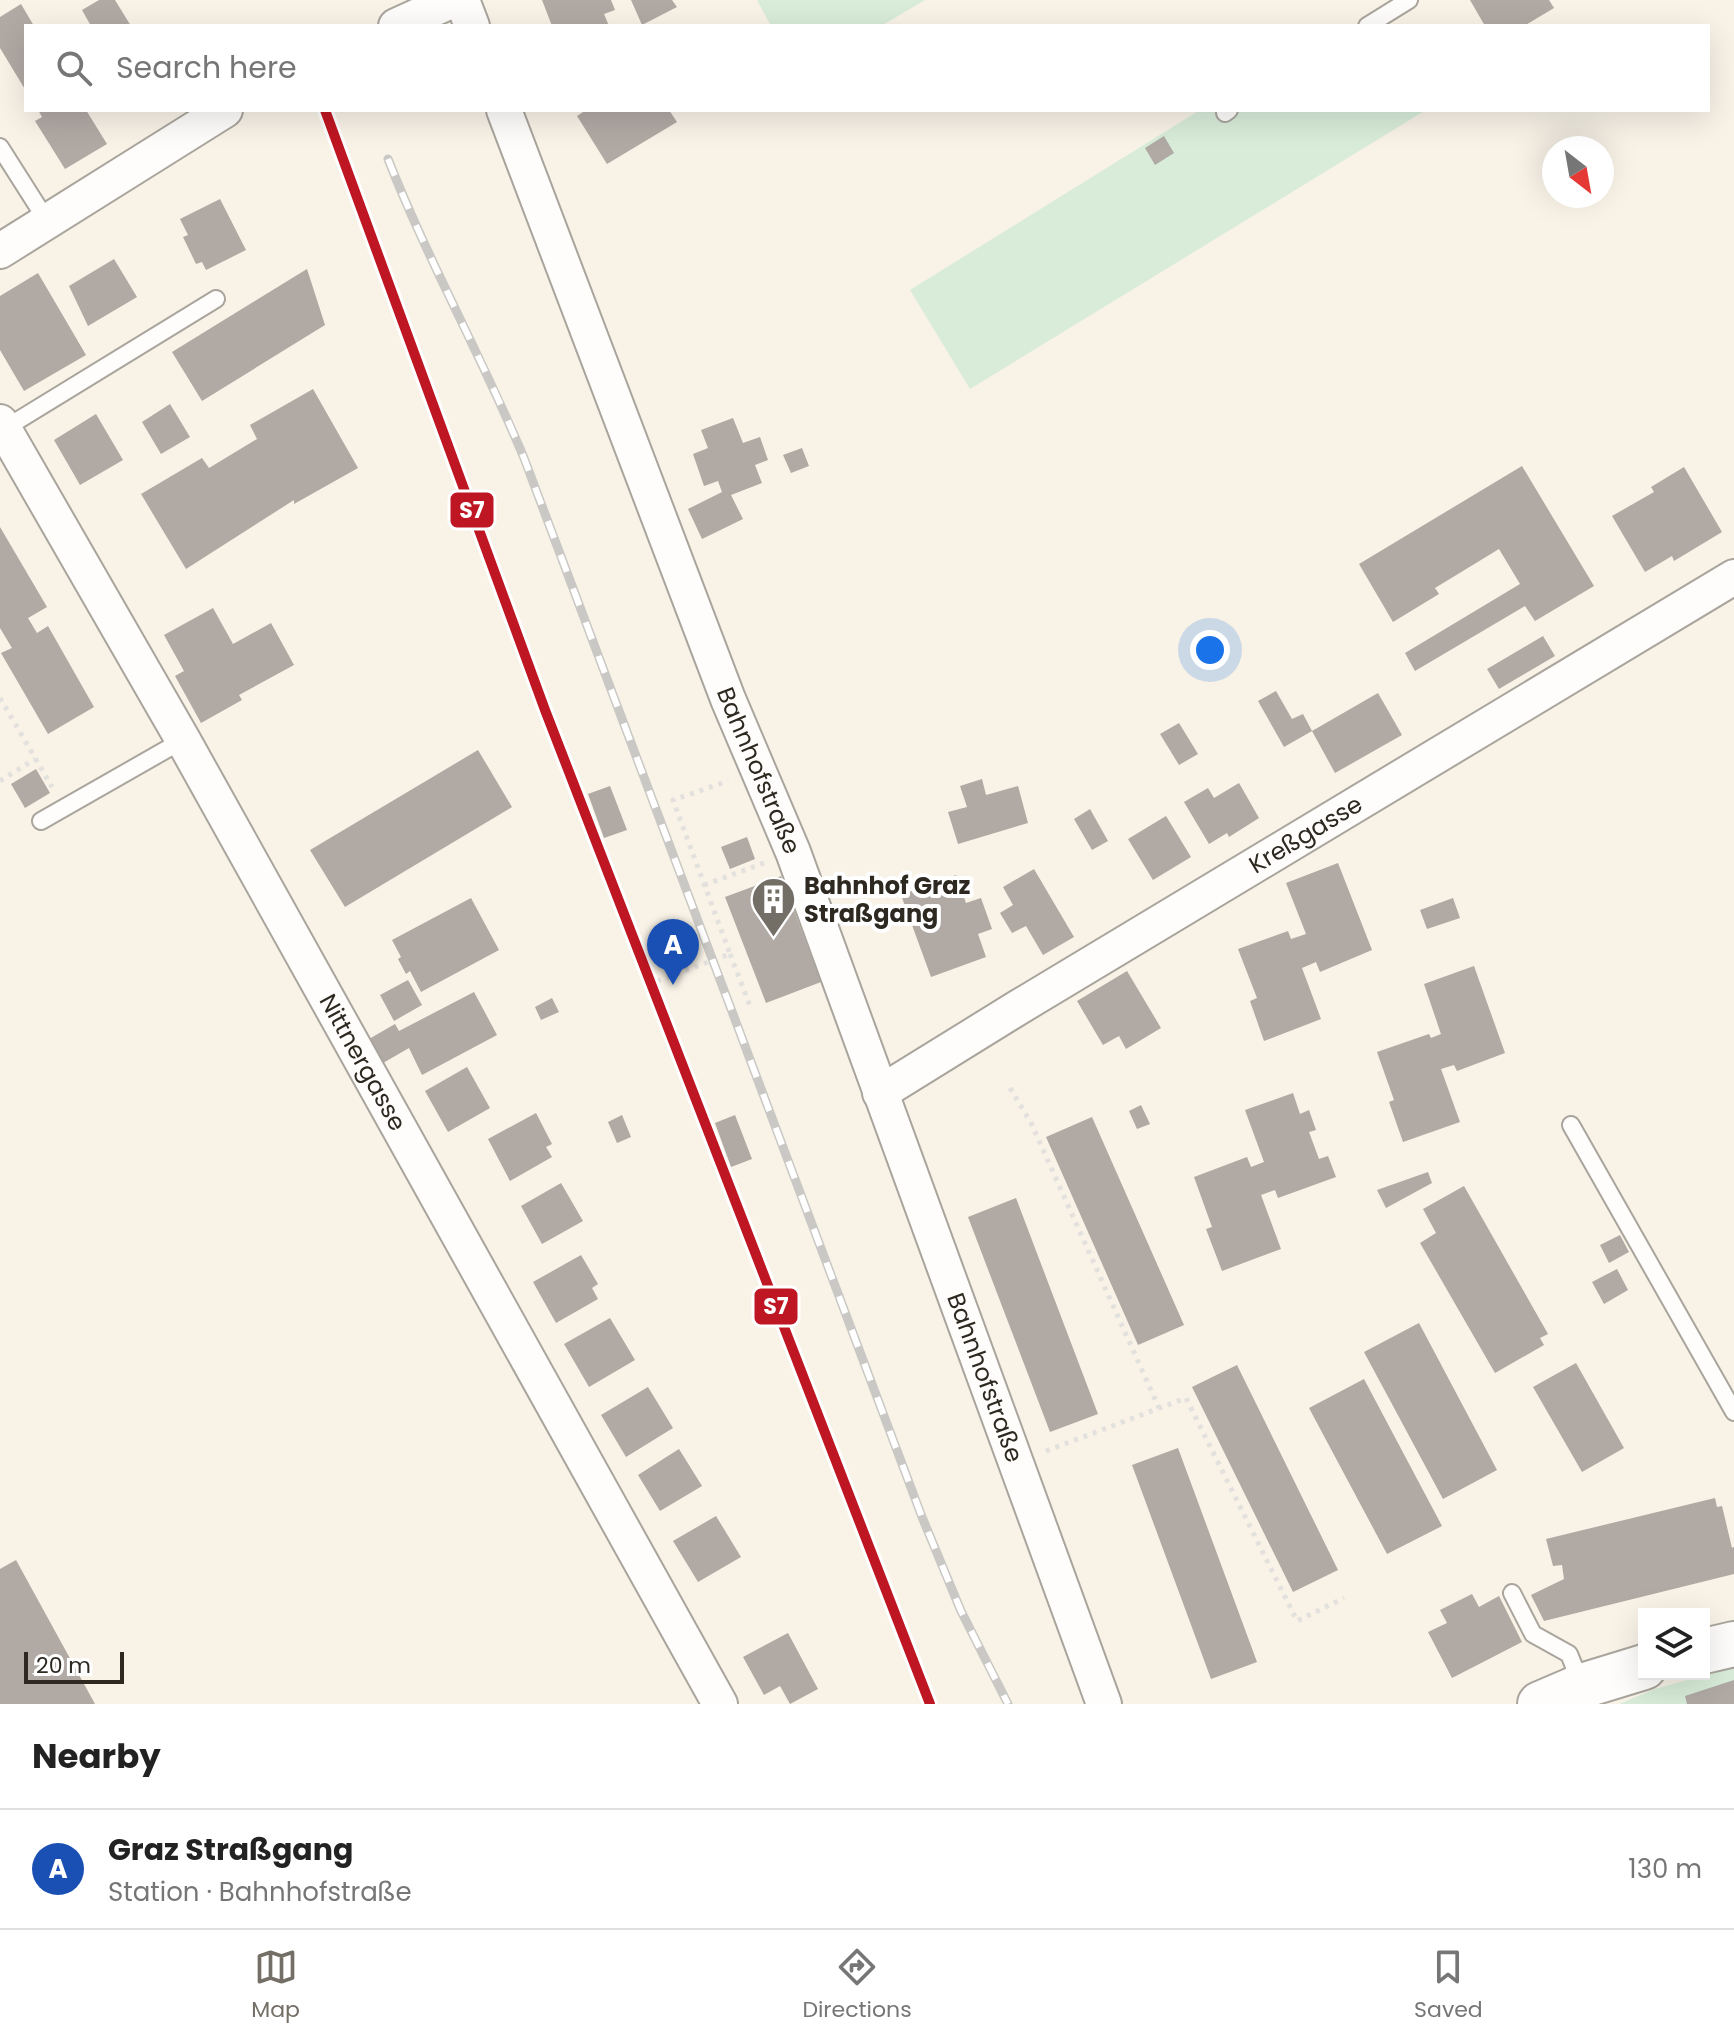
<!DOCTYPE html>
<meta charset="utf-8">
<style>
body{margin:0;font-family:Poppins,sans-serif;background:#f2f2f2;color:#222}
.controls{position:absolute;right:24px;bottom:24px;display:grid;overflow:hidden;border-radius:0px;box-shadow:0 8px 32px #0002}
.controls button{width:72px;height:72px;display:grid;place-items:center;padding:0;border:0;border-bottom:2px solid #e0e0e0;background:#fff;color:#222;font:40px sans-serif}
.compass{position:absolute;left:1542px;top:136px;width:72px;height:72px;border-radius:50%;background:#fff;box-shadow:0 8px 32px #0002;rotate:149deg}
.scale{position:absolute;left:24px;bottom:20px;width:100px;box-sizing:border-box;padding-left:8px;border:4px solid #2d2921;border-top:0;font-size:22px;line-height:28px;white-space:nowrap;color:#2d2921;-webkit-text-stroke:6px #fff;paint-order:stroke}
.you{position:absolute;left:1210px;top:650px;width:28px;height:28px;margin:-20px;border:6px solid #fff;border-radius:50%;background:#1a73e8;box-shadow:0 0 0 12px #1a73e833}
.badge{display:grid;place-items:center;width:52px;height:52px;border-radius:50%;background:#746f66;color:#fff;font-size:26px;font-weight:700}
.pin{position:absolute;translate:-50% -66px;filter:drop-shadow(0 2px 4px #0008)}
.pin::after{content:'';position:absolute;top:42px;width:28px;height:24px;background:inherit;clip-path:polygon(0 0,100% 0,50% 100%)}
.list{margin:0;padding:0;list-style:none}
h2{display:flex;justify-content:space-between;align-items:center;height:104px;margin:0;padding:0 32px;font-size:34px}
h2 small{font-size:26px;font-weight:400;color:#767676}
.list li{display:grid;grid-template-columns:52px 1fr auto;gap:24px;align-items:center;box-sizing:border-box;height:120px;padding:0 32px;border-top:2px solid #e0e0e0}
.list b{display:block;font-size:30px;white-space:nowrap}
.list p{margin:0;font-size:26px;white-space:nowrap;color:#767676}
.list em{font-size:26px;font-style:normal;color:#767676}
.icon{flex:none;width:44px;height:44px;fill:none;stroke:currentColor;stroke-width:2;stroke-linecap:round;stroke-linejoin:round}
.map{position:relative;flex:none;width:1734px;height:1704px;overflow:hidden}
.search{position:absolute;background:#fff;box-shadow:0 8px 32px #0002;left:24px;right:24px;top:24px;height:88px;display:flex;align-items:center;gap:20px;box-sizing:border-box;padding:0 28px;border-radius:0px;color:#767676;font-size:30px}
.sheet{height:224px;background:#fff}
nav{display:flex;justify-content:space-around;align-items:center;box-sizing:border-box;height:112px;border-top:2px solid #e0e0e0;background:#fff;font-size:22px;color:#767676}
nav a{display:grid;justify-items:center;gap:4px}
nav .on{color:#746f66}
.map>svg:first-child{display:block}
.green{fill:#d8ecd9}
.building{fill:#b0a9a4}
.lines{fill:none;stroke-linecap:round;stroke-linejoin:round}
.service-casing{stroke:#a9a59d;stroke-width:20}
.minor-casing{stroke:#a9a59d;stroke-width:38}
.secondary-casing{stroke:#a9a59d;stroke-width:48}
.path{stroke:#e3e1dd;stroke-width:5;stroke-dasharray:4 6;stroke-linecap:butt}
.service{stroke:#fefdfb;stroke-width:16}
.minor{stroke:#fefdfb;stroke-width:34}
.secondary{stroke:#fefdfb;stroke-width:44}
.rail-casing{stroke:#c9c8c4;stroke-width:9}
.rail{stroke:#fff;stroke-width:6;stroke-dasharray:18;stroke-linecap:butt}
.rail-1-casing{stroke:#fff;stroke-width:16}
.rail-1{stroke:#be1622;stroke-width:10}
.labels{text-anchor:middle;stroke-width:8;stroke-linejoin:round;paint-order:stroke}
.street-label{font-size:24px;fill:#2d2921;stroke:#fff}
.poi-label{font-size:24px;font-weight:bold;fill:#2d2921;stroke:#fff;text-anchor:start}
.line-badge{stroke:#fff;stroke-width:3}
.badge-label{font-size:22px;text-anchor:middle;font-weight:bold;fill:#fff}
</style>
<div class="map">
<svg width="1734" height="1704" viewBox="0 0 1734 1704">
<rect width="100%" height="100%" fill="#f8f2e7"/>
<path class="green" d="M757,0H925L881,26H771Z
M1200,110H1224L1228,116L1239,110H1426L970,389L910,290Z
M1734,1667V1704H1619L1655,1689Z"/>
<path class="building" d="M99,0H115L131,26H91L82,10Z
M542,0H611L615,10L604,14L609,26H552Z
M631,0H672L677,7L642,25Z
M1470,0H1549L1554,8L1524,26H1485Z
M21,4L34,26H26V91L0,48V17Z
M38,110H86L107,144L65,169L35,121L42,117Z
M586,110H669L677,122L607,164L577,116Z
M1164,136L1174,153L1155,165L1145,148Z
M220,199L246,250L206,270L202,262L196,264L183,237L188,235L180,219Z
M114,259L137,297L88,326L69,286Z
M307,269L325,325L202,401L172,352Z
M38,273L86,355L24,391L0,350V296Z
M313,389L358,468L294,504V500L186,569L141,494L202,458L209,468L257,439L250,425Z
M170,404L190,437L161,454L142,422Z
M96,414L123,460L80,485L54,440Z
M733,418L743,443L760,437L768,460L755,465L762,483L731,495L743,519L702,539L688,509L722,492L718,481L704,486L693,454L708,448L701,430Z
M802,448L809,466L791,473L783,455Z
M1522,466L1594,586L1535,621L1525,606L1415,671L1405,653L1520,584L1499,549L1435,588L1439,594L1393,622L1359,564Z
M1684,467L1722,532L1674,561L1672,556L1645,572L1612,516L1654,492L1651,487Z
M0,527L47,607L28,618L37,633L48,626L94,707L48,734L1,653L12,648L0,628Z
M213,608L233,644L271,623L294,665L239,695L242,700L201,723L175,676L184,671L164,635Z
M1543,636L1555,656L1499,689L1487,669Z
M1276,691L1292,719L1303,714L1312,731L1284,747L1258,701Z
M1378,693L1402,735L1335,773L1312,731Z
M1179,723L1198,754L1179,765L1160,734Z
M478,750L512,807L345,907L310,850Z
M36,769L50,793L25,808L11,784Z
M982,779L986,795L1018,786L1028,823L958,844L948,812L967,807L960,786Z
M1239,783L1259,818L1229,837L1227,833L1209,844L1184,802L1208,788L1214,798Z
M610,786L627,830L604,838L588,794Z
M1090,809L1108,841L1092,850L1074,819Z
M1166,816L1191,857L1153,880L1128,839Z
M747,837L755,859L730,869L721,847Z
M1338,863L1372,950L1320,972L1316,962L1302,968L1321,1019L1264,1041L1250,1001L1257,998L1238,949L1288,931L1291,939L1306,934L1286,883Z
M1034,869L1074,937L1043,955L1026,926L1012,933L1000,913L1013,905L1003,887Z
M956,875L966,903L981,898L992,929L978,934L986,957L931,977L901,895Z
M781,876L821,982L766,1003L725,897Z
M471,898L499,950L421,992L410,971L406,974L398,959L401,957L392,940Z
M1453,898L1460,918L1427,929L1420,910Z
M1474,966L1505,1053L1457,1071L1454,1065L1441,1069L1460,1122L1403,1142L1389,1102L1394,1100L1377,1052L1429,1034L1431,1038L1441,1034L1424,984Z
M1127,971L1161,1028L1126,1049L1119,1036L1103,1045L1077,1001Z
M408,980L422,1005L394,1021L380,995Z
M474,992L497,1035L422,1075L409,1048L383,1063L369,1039L395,1024L399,1031Z
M552,998L559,1012L541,1020L535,1007Z
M467,1067L490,1108L448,1132L425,1091Z
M1293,1093L1300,1114L1309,1110L1316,1130L1309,1132L1319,1159L1328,1156L1336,1177L1278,1198L1275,1190L1261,1195L1281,1249L1222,1271L1206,1229L1212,1227L1194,1177L1247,1157L1251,1167L1264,1162L1245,1110Z
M1141,1105L1150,1124L1137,1129L1129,1111Z
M536,1113L552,1144L546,1147L552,1157L510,1181L488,1139Z
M622,1115L631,1137L617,1143L608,1122Z
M735,1115L752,1159L731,1167L715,1123Z
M1092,1117L1184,1325L1138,1345L1046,1137Z
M1428,1172L1432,1183L1386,1208L1377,1190Z
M561,1183L583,1221L542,1244L521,1206Z
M1464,1186L1548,1334L1540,1338L1544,1345L1495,1373L1420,1243L1436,1233L1423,1209Z
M1016,1198L1098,1414L1050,1432L968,1217Z
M1620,1235L1629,1252L1609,1263L1600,1245Z
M581,1255L598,1284L592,1288L598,1299L556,1323L533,1282Z
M1617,1269L1628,1290L1604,1304L1592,1282Z
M610,1318L635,1360L589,1387L564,1344Z
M1419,1323L1497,1470L1443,1499L1364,1352Z
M1576,1363L1624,1448L1582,1472L1533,1387Z
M1237,1365L1338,1570L1293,1592L1192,1387Z
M1364,1379L1442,1526L1387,1554L1309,1408Z
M648,1387L673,1428L626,1457L601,1415Z
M1178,1448L1257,1662L1211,1679L1132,1465Z
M679,1449L702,1486L660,1511L638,1475Z
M1715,1498L1717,1507L1722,1506L1732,1548L1734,1547V1574L1544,1621L1531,1595L1564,1579L1562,1565L1553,1566L1546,1539Z
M716,1516L741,1557L698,1582L673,1541Z
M16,1560L95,1704H0V1569Z
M1472,1594L1479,1607L1499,1596L1522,1642L1452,1678L1428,1632L1447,1623L1440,1610Z
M788,1633L818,1689L790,1704L780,1686L764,1695L743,1657Z
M1734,1680V1704H1687L1685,1696Z"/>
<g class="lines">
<defs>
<path id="service" d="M1367,26L1409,0
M1225,113L1229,110
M0,147L47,221
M4,429L216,299
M41,821L183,740
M1571,1125L1734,1412
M1512,1593L1533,1634L1569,1654L1582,1686"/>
<g id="minor">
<path d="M462,0L472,26"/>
<path d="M396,26L453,0"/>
<path id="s1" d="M504,110L728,699L793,852L1104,1704"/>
<path d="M0,251L225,110"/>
<path id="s2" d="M0,422L183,740L720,1704"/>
<path id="s3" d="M880,1093L1019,1007L1734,577"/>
</g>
<path id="secondary" d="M1704,1651L1734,1644
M1540,1704L1582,1686L1644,1667"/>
</defs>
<use href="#service" class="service-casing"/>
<use href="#minor" class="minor-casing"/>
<use href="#secondary" class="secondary-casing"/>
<path class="path" d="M0,698L52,787
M0,781L35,759
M704,885L764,863
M730,954L750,1006
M657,981L730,954L673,800L728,781
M1010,1088L1031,1123L1159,1408
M1046,1451L1186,1398L1297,1621L1344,1598"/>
<use href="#service" class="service"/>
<use href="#minor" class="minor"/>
<use href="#secondary" class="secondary"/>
<defs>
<path id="rail" d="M388,159C428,261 482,357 524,458L922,1517L961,1611L1008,1704"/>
</defs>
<use href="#rail" class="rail-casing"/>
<use href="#rail" class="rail"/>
<defs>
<path id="rail-1" d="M325,110L545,710L930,1704"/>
</defs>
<use href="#rail-1" class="rail-1-casing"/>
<use href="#rail-1" class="rail-1"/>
</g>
<defs>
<symbol id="building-pin" viewBox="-11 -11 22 30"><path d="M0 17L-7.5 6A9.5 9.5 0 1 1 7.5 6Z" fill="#746f66" stroke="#fff"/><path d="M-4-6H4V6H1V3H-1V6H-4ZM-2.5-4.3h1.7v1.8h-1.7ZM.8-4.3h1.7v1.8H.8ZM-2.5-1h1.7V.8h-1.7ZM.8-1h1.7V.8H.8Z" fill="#fff"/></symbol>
</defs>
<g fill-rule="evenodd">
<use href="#building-pin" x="748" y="874" width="51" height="69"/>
</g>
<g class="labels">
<g class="street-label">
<text dy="8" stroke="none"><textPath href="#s1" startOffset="708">Bahnhofstraße</textPath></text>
<text dy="8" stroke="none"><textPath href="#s3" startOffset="498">Kreßgasse</textPath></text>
<text dy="8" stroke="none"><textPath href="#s2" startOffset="736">Nittnergasse</textPath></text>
<text dy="8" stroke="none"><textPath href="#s1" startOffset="1356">Bahnhofstraße</textPath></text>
</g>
<g class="poi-label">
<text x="804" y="894">Bahnhof Graz<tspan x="804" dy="28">Straßgang</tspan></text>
</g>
</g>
<g class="line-badge">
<rect x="449" y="491" width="46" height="38" rx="8" fill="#be1622"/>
<rect x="753" y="1287" width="46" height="39" rx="8" fill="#be1622"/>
</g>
<g class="badge-label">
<text x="472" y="518">S7</text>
<text x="776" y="1314">S7</text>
</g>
</svg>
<div class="controls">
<button><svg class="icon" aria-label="layers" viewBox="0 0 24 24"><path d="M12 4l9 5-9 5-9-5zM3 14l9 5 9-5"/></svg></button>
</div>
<svg class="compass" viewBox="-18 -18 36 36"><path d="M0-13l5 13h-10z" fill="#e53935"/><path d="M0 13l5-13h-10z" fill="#767676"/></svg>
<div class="scale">20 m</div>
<div class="you"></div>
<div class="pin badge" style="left:673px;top:985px;background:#1a4fb4">A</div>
<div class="search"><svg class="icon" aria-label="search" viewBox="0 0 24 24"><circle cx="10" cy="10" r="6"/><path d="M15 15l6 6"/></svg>Search here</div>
</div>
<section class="sheet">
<h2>Nearby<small></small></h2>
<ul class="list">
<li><span class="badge" style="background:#1a4fb4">A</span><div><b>Graz Straßgang</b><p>Station · Bahnhofstraße</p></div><em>130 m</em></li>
</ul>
</section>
<nav>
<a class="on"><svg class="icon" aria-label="map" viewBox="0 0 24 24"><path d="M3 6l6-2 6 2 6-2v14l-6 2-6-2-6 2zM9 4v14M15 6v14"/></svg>Map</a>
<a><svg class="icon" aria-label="directions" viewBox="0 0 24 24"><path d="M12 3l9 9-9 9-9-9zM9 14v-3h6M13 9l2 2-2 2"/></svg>Directions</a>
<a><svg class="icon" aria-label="saved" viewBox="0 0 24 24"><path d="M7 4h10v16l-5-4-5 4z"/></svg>Saved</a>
</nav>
